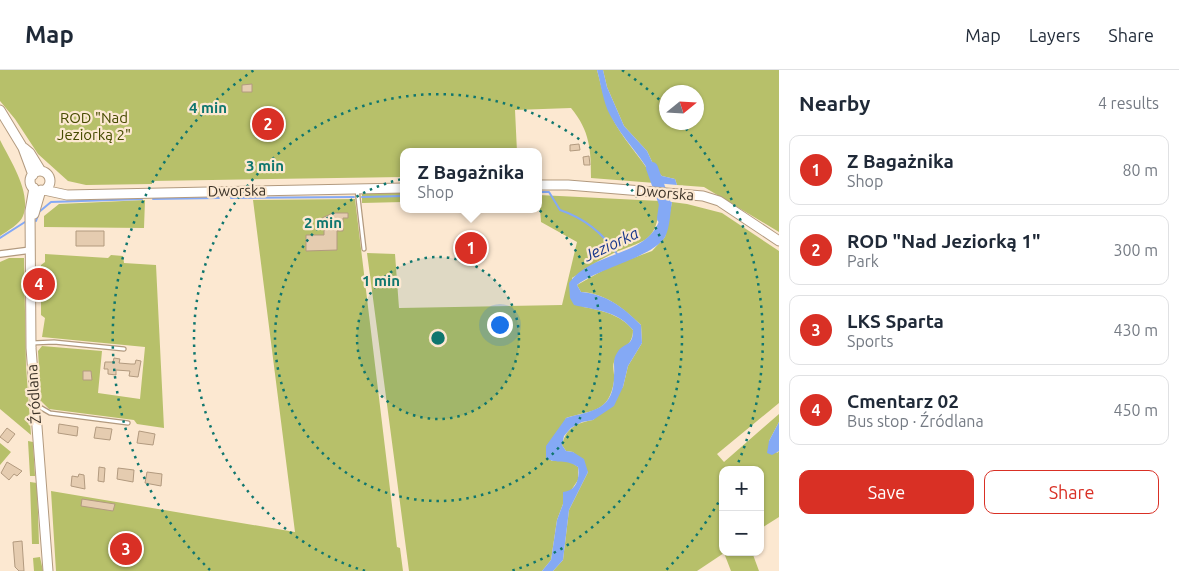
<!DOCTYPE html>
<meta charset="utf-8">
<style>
body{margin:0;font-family:Ubuntu,sans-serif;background:#f6f6f7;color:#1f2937}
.controls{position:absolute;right:15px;bottom:15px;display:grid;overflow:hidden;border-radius:10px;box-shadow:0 1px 4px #0004}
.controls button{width:45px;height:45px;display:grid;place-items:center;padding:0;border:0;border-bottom:1px solid #e0e1e3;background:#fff;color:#1f2937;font:25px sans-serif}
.compass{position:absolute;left:659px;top:15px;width:45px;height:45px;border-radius:50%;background:#fff;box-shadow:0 1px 4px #0004;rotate:72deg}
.you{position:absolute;left:499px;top:254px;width:18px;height:18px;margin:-12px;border:4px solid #fff;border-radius:50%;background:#1a73e8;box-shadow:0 0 0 8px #1a73e833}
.badge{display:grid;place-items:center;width:32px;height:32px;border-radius:50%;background:#d93025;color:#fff;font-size:16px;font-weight:700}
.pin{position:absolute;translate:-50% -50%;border:2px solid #fff;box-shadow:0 1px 5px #0006}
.popup{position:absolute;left:400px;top:78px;width:142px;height:65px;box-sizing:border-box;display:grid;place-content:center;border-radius:10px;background:#fff;filter:drop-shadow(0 1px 4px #0005);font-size:16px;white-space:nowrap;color:#747a83}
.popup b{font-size:19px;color:#1f2937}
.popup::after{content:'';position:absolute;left:50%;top:100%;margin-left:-10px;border:10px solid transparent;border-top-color:#fff}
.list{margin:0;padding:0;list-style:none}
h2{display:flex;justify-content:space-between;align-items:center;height:65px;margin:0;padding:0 20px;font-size:21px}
h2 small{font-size:16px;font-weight:400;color:#747a83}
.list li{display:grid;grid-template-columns:32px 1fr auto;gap:15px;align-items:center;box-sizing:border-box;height:70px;margin:0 10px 10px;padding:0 10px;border:1px solid #e0e1e3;border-radius:10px}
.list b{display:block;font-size:19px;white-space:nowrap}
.list p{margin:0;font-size:16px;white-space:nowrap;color:#747a83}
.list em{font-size:16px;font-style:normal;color:#747a83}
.actions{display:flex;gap:10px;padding:15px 20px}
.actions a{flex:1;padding:11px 0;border:1px solid #d93025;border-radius:10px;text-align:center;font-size:18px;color:#d93025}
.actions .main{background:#d93025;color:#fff}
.map{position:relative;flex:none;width:779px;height:501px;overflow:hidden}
header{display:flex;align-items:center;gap:30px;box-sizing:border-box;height:70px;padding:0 25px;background:#fff;border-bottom:1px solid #e0e1e3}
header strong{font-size:24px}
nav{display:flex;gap:28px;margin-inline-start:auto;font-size:18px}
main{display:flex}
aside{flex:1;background:#fff}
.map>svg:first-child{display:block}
.green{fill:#b7c06a;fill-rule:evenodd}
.water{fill:#84a9f5}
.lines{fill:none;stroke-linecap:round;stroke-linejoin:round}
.stream{stroke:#84a9f5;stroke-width:2}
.river{stroke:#84a9f5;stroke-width:12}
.building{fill:#e5ccb0;stroke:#b29a7f}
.lane-casing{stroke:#b29a7f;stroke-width:5.5}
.street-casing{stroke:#b29a7f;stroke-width:8}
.secondary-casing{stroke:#b29a7f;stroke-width:11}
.lane{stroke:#fff;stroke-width:3}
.street{stroke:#fff;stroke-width:5.5}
.secondary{stroke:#fff;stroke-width:9}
.ring{fill:none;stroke:#0f766e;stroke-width:2.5;stroke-dasharray:2.5 5}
.labels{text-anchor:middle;stroke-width:4.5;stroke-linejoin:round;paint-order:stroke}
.park-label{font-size:15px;fill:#464b00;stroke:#fce8d1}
.street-label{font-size:15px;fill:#3b3227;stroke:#fce8d1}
.water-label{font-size:16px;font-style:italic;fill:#14358b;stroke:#fce8d1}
.centre{fill:#0f766e;stroke:#fce8d1;stroke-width:2.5}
.ring-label{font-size:15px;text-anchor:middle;font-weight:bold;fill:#0f766e;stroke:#fce8d1;stroke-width:4.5;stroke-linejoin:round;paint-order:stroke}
</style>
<header>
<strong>Map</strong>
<nav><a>Map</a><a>Layers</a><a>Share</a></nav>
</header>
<main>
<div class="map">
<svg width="779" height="501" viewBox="0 0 779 501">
<rect width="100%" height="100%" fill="#fce8d1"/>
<path class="green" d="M0,0H597C602,19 606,38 616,55C628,76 645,91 655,113L591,108C591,80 590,61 571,38L515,40L517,82H404L403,107L152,111V114L86,115L68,111L38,84L15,49L0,31Z
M603,0H779V162L704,117L677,115L675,109L662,106L656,100L647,81L624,56L607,17ZM666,22H696V52H666Z
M0,70C10,90 32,123 23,146C20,154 7,161 0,166Z
M364,122L403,123V132L362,133V124Z
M539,125L660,131C657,176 643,169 610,185C597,191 585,200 572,208L583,237C602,240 621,245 633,260C633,276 621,277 614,292C612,297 615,305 614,311C609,343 592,340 566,348L551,391C562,390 569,390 578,397V410L570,422L563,423V434L557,450L551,490L542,501H409L367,183L395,184L399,238L562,235L577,172L541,152Z
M355,129L397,477L400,478L403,501H56L51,421L295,462L253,130Z
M145,130L144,158L44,157V146L59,134Z
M672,132L687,134L722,143L779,181V333L717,384L724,392L779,344V352L769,371L777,383L779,381V447L760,459V400H723V482H752L759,501H731L724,483L697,501H553L563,490L569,440L588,402L573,382L566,381L562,375C566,358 576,353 593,350L623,317L628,296L642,273L641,255C623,238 605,223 581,222L577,215L609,197L652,181L665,167Z
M45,184L108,188L111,185L123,186L124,193L156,195L164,358L137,354L134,350L49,339L41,331L38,281L42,276L102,281L98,323L140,329L145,277L42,267L45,248L41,245V195L45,192Z
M9,188H24L26,296L31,365L0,339V192Z
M28,371L33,372L35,406H30Z
M0,373L11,382L0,395Z
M30,412L37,413L39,474H32Z
M40,487L43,501H34L33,488Z"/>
<path class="water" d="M597,0H603L607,17L624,56L647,81L656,100L662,106L675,109L677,115L655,113C644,88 623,70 610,45C603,32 601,14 597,0Z
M660,131L672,132C670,143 670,158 665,167C653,187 599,198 577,215L581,222C606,224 623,237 641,255L642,273L628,296L623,317L614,336L593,350L582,352L571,358L564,366L562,375L566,381L573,382L584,389L588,402L569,440L563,490L553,501H542L551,490L557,450L563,434V422C576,421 580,409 578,397C565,388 557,395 546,388V376L566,348C593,340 614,341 614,305C615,297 612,290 617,283C624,271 633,278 633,260C618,241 595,240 574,235L570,228L569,213C592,181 646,187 659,151C661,145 660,137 660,131Z
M779,352V381L772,385L767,383L769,371Z"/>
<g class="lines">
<path class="stream" d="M538,122H549L560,140C584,148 602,162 617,184
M362,127L404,126
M231,128L354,127
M153,129L219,128
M36,151L39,142L51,132L142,129
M0,168L25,152"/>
<path class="river" d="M652,98L665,134L663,148"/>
</g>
<path class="building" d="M252,14V22H242V15Z
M579,74L580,80L570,81V75Z
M589,86L590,95H584L583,87Z
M333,143H348V148H343V161H337V180L306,181V165H324V159L327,158L322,148Z
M76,161H104V176H76Z
M114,288L120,289L119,293L131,294H135L136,290L141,291L138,307L129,306L130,301L116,300V305L108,304V299H104L105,292H113Z
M83,301H91L92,310H83Z
M59,354L78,357L77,366L58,363Z
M96,357L112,359L110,370L94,368Z
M7,358L15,364L8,373L0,367Z
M139,361L155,364L153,375L137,373Z
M7,392L22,401L17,406L14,404L9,410L1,403Z
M99,397L105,398L104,412L98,411Z
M118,398L134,400L133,412L117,409Z
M147,402L162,404L161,416L145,413Z
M79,404L84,405L85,419L71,416L72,406L78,407Z
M82,429L115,434L113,441L81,436Z
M22,471L24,501H19L15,497L13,472Z"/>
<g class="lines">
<defs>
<path id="lane" d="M357,119L364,179
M32,273L54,272L124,279
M38,336L50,343L128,353"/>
<path id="street" d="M0,184L31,180"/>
<path id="secondary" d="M0,40L23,78L33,105
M24,78L30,83L41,101
M30 111a10 10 0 1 1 20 0a10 10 0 1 1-20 0Z
M538,115H568L703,126L719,131L779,171
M34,118L30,141L31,278L48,501
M44,120L67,125L404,118
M34,144L41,120"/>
</defs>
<use href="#lane" class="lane-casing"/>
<use href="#street" class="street-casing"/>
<use href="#secondary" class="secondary-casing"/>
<use href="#lane" class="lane"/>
<use href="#street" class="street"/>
<use href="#secondary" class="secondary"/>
</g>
<circle cx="438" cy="268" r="81" fill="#0f766e" fill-opacity=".12"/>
<g class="ring">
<circle cx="438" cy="268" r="81"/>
<circle cx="438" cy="268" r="163"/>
<path d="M365 501A244 244 0 1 1 511 501"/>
<path d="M722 426A325 325 0 0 1 666 500M210 500A325 325 0 0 1 254 0M622 0A325 325 0 0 1 666 36M681 53A325 325 0 0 1 736 398"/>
</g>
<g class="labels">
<g class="park-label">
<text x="94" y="53">ROD "Nad<tspan x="94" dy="17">Jeziorką 2"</tspan></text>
</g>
<g class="street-label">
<text transform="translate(237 121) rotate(-1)" y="5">Dworska</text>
<text transform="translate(665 123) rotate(5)" y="5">Dworska</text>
<text transform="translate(34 324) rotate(-94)" y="5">Źródlana</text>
</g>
<g class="water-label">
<text transform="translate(611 174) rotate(-25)" y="6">Jeziorka</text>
</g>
</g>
<circle cx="438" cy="268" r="8" class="centre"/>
<g class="ring-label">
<text x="208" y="43">4 min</text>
<text x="265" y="101">3 min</text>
<text x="323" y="158">2 min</text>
<text x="381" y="216">1 min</text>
</g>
</svg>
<div class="controls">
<button>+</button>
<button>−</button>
</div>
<svg class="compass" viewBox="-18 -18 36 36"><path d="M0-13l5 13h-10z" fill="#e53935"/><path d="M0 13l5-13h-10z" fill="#747a83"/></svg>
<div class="you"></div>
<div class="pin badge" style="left:471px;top:178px">1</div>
<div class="popup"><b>Z Bagażnika</b>Shop</div>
<div class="pin badge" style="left:268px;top:54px">2</div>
<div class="pin badge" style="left:126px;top:479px">3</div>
<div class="pin badge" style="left:39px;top:214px">4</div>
</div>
<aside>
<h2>Nearby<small>4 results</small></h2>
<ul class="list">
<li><span class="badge">1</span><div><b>Z Bagażnika</b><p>Shop</p></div><em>80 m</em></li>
<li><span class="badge">2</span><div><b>ROD &quot;Nad Jeziorką 1&quot;</b><p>Park</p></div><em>300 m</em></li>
<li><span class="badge">3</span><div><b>LKS Sparta</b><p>Sports</p></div><em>430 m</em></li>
<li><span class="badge">4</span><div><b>Cmentarz 02</b><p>Bus stop · Źródlana</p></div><em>450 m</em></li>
</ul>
<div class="actions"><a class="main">Save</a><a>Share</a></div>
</aside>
</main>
